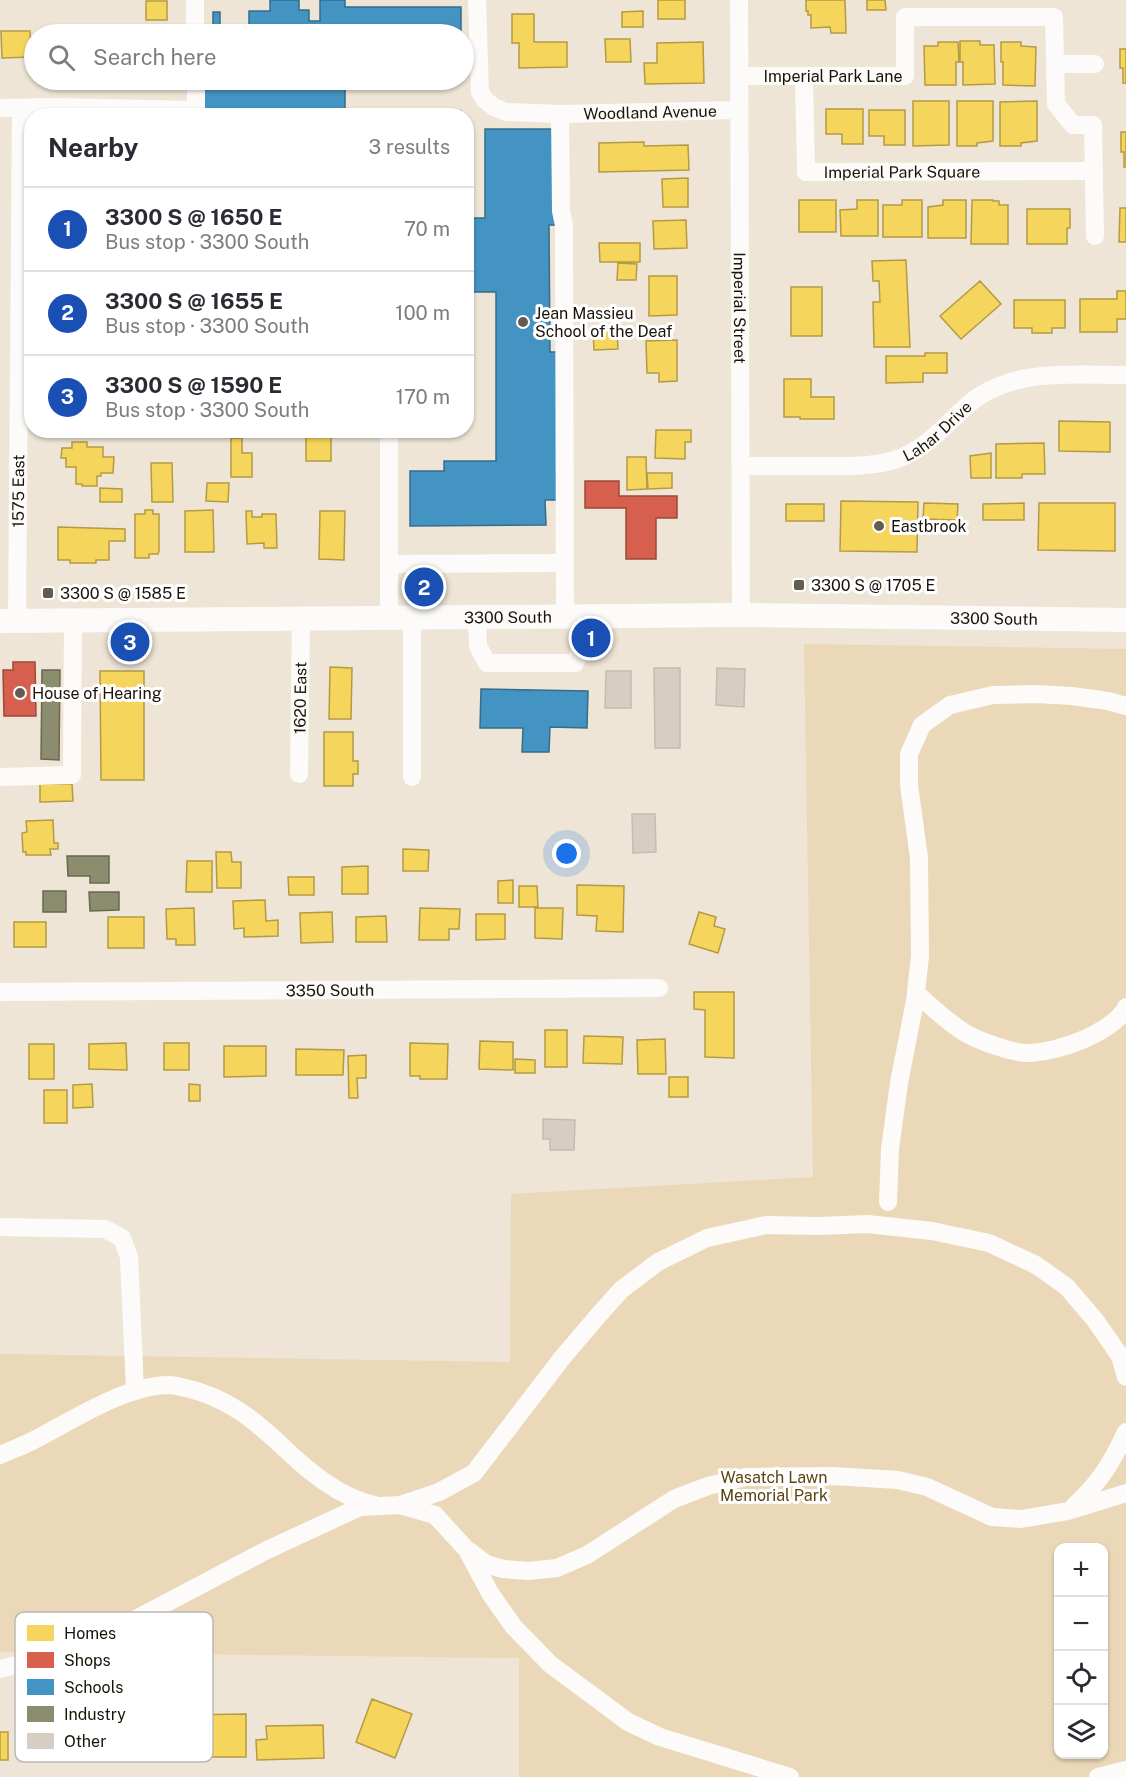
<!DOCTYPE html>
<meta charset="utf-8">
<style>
body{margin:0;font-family:"Public Sans",sans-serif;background:#f2f2f3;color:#2b2b33}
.controls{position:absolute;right:18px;bottom:18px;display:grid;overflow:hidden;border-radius:12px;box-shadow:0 2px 4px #0004}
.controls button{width:54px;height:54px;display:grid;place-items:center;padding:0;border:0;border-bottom:2px solid #e1e1e2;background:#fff;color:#2b2b33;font:30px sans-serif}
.you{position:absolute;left:567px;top:854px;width:21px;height:21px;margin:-15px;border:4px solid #fff;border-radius:50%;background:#1a73e8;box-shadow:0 0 0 9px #1a73e833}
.badge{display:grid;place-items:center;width:39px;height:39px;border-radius:50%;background:#645c51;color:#fff;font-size:20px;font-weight:700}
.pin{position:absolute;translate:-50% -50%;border:3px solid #fff;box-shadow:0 2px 6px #0006}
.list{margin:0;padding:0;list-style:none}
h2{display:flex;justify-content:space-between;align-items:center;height:78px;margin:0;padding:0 24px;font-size:26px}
h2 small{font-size:20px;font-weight:400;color:#7c7c81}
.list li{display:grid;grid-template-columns:39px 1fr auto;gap:18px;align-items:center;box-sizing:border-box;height:84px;padding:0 24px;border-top:2px solid #e1e1e2}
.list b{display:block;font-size:22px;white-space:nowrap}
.list p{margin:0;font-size:20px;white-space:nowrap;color:#7c7c81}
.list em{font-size:20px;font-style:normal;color:#7c7c81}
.icon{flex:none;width:33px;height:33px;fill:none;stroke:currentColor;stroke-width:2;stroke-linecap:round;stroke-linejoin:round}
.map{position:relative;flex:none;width:1126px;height:1777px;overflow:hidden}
.search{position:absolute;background:#fff;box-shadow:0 2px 4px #0004;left:24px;top:24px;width:450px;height:66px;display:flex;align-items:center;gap:15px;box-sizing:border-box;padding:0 21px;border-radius:33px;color:#7c7c81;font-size:22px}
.panel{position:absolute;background:#fff;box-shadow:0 2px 4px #0004;left:24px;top:108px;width:450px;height:330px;border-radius:24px}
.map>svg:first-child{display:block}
.green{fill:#ead8b8;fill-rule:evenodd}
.homes{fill:#f6d55c;stroke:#b49b43;stroke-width:1.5}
.shops{fill:#d6604d;stroke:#9d4939;stroke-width:1.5}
.schools{fill:#4393c3;stroke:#366d8b;stroke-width:1.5}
.industry{fill:#8c8c6e;stroke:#6a6850;stroke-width:1.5}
.building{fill:#d6cec2;stroke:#c3bcb0;stroke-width:1.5}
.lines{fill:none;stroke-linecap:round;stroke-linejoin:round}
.minor{stroke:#fcfbf9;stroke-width:18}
.major{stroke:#fcfbf9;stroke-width:24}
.poi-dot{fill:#645c51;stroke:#fff;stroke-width:2}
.labels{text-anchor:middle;stroke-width:6;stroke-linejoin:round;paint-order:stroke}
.street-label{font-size:16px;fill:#191309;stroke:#fff}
.poi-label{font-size:16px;fill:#191309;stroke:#fff;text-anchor:start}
.park-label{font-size:16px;fill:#5b4412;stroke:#fff}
.key{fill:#fff;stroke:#bab8b5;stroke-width:1.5}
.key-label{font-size:16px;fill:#191309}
</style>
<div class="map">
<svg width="1126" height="1777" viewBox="0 0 1126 1777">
<rect width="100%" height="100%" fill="#eee5d6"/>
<path class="green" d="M804,644L1126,649V1777H519V1658L0,1652V1354L510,1362L511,1194L813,1177ZM1058,1548H1104V1754H1058Z"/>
<path class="homes" d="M658,0H685V19H658Z
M806,0H845L846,33H831L830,27L811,28V15H808V11H806Z
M867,0H885L886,10H867Z
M146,1H167V20H146Z
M643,11V27H622V12Z
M512,14H534V42H567V67L519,68V43H512Z
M1,31H30L31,57L2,58Z
M605,39H630L631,62H606Z
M960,41H980V45H994L995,84L963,85V62H960Z
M703,42L704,83L645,84L644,63H657V43Z
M938,42H958L959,62H956V85H925L924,46H938Z
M1001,42H1021V46L1036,47L1035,86L1003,85V62H1001Z
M1120,49H1126V83H1123V68H1120Z
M913,101H949V145L913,146Z
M957,101H993V141L977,143V146H957Z
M1037,101V141L1021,143V146H1000V102Z
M826,109H863V144H842V134H826Z
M348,110L461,111V116H348Z
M869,110H905V145H884V136H869Z
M1121,132H1126V167H1124V152H1121Z
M644,142V146L688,145L689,170L599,172V143Z
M688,178V207H663L662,179Z
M799,200H836V232H799Z
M857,200H878V236H841L840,210L857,209Z
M902,200H922V237H883V205H902Z
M943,200H966V238H928V207L943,205Z
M972,200H993V201H999V205H1008V244H971Z
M1120,208H1126V242H1119Z
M1027,209H1070V228H1067V244H1027Z
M686,220L687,248L654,249L653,221Z
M599,243H640V262H600Z
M906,260L910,347H874L873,302H880L879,281H873L872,261Z
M618,263L637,264L636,280H617Z
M649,276H677V315L649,316Z
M980,281L1001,304L961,339L940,316Z
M791,287H822V336H791Z
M1117,291H1126V319H1117V332H1080V299H1117Z
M1014,300H1065V328H1052V333H1032V328H1014Z
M617,330L618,349L594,350L593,331Z
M677,340V381L659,382V373H647L646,341Z
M925,353H947V373H923V382L886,383V356H925Z
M784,379H811V397H834V419H800V417H784Z
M1059,421L1110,422V452L1059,451Z
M306,430H331V461H306Z
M656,430H691V442H685V459L655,458Z
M231,438H242V453H252V477H231Z
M72,442H87V447H103V457H114L113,473H101V476H97V486H82V484H76V467H66V458H61L62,448H72Z
M1044,443L1045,474H1022V478H996V444Z
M991,453V478H971L970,456Z
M627,457H646L647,489L627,490Z
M151,463H172L173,502H152Z
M647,473H672V488L648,489Z
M207,483H229L228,502L206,501Z
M100,488L122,489V502H100Z
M841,501L918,502L917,552L840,551Z
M924,503L958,504L957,520L923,519Z
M1024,503V520H983V504Z
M1039,503H1115V551L1038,550Z
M786,504H824V521H786Z
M145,510H153V514H159V551L158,554H149V558H135V514H145Z
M213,510L214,552H185V511Z
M246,511H252V517H262V514H276L277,548H264V543L247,544Z
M320,511H345L344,560L319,559Z
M58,527L125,529V541H109V560H96V563H70V560H58Z
M330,667L352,668L351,719H329Z
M100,671H144V780H101Z
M324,732H353V761H358V774H353V786H324Z
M40,784H72L73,801L40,802Z
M53,820L54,843H58V849H50L51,855H26V852H23L22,833L27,832L26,821Z
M403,849L429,850L428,871H403Z
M216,852H231L232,862H241V888H217Z
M187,861H212V892H186Z
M368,866V894H342V867Z
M288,877H314V895H289Z
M513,880V903H498V881Z
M577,885L624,886L623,932L596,931L597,916L577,915Z
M519,886H537L538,907H519Z
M265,900L266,921L278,920V936L244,937V928L234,929L233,901Z
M194,908L195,945H176V939H167L166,909Z
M420,908L460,909L459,929H449V940H419Z
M535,908H563L562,939L535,938Z
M332,912L333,942L301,943L300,913Z
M699,912L716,917L714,926L725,929L718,953L689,944Z
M476,914H505V939L476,940Z
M386,916L387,942H356V917Z
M108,917H144V948H108Z
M14,922H46V947H14Z
M694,992H734V1058L705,1057V1010L694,1009Z
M545,1030H567V1067H545Z
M584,1036L623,1037L622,1064L583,1063Z
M665,1039L666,1074H638L637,1040Z
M480,1041L513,1042V1070L479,1069Z
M126,1043L127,1070L89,1069V1044Z
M164,1043H189V1070H164Z
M410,1043L448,1044L447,1079H420V1076H410Z
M29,1044H54V1079H29Z
M224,1046H266V1076L224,1077Z
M296,1049L344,1050L343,1075H296Z
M366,1055V1078H357L358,1098H349L348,1056Z
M515,1059L535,1060V1073H515Z
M669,1077H688V1097H669Z
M92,1084L93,1107L73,1108V1085Z
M189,1084L200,1085V1101H189Z
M44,1090H67V1123H44Z
M372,1699L412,1714L395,1758L356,1742Z
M246,1714V1757H208V1745H182L181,1715Z
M323,1725L324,1758L257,1760L256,1740L267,1739L266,1726Z
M0,1732H8V1760H0Z"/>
<path class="shops" d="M585,481H619V496H677V518H656V559H626V508H585Z
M13,662H35L36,716H4L3,670H13Z"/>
<path class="schools" d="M270,0H299V10H309V21H320V0H345V7H461V34H201V28L213,29V12H220V34H249V11H270Z
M201,80H345V116H201Z
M485,129H557L558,225H549L550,352H558L559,500H545L546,525L410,526V471H444V461H496V292H466V218H485Z
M481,689L588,691L587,728L550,727L549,752H522L523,728H480Z"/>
<path class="industry" d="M42,670H60L59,760L41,759Z
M67,856H109V883H90V876H68Z
M43,891H66V912H43Z
M89,892H119V910L90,911Z"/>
<path class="building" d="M654,668H680V748H655Z
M717,668L745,669L744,707L716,705Z
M606,671H631V708H605Z
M632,814H655L656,852L633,853Z
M543,1119L575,1120L574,1150H550V1139H543Z"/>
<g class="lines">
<g class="minor">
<path d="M195,0V34"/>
<path id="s1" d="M477,0L480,92L485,100L494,107L506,112L560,114L739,110"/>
<path id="s2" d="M739,0L741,615"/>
<path d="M1055,64H1095"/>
<path id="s3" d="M739,76H905V17H1054L1056,104L1073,125H1093L1095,236"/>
<path id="s4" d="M804,76L806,172L1094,171"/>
<path d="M196,80V116"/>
<path d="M0,108L55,107L196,110"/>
<path d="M560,114L561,211L564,225L565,617"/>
<path d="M389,430V619"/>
<path id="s5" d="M741,466C767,466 793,466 818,466C843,466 867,467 891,461C927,452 948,420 975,399C1018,368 1076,375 1126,375"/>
<path d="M389,564L564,563"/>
<path d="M477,618L478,646L487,663H575L583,643L584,617"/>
<path d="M412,619V777"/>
<path id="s6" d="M17,621L21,108"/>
<path id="s7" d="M299,774L301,620"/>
<path d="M0,777L72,775L73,621"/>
<path id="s8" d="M0,992L659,988"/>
<path d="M916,993C932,1007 948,1023 967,1034C979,1041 1016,1054 1029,1053C1049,1052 1069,1046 1087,1038C1101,1031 1120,1021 1126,1007"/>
<path d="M888,1202L890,1149L899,1083L915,1001L920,956L919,858L909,785V754L922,725L950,705L993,695L1036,694L1072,696L1108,701L1126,706"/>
<path d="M0,1227L105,1229L122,1238L129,1257L135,1390"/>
<path d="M0,1455C11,1450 23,1446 34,1440C73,1420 124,1386 168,1385C174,1385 181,1387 186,1388C228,1398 253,1419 283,1447C308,1471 340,1498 375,1505"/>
<path d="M400,1505L439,1492L474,1473L562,1358L596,1318L621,1290L658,1262L707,1238L766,1225L820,1226L867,1224L932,1231L989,1243L1036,1265L1067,1287L1095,1320L1120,1356L1126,1377"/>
<path d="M1074,1506C1100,1482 1111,1464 1126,1432"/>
<path d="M469,1551L486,1564L503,1569L528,1571L557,1568L587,1555L674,1499L708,1486L745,1477L833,1476L898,1480L927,1487L992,1517L1021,1519L1068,1511L1126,1493"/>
<path d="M0,1669L26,1663L72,1648L136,1619L267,1550L360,1507L400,1505L435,1515L467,1550L490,1593L513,1626L550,1664L628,1722L660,1737L790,1777"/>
<path d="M1098,1777L1126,1770"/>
</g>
<path class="major" id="s9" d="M0,621L741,615L1126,620"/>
</g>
<g class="poi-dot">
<circle cx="523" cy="322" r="6"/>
<circle cx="879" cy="526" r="6"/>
<rect x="793" y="579" width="12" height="12" rx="3"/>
<rect x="42" y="587" width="12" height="12" rx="3"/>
<circle cx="20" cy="693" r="6"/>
</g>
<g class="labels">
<g class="street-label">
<text dy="6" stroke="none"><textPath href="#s3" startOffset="94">Imperial Park Lane</textPath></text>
<text dy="6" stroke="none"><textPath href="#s1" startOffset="270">Woodland Avenue</textPath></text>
<text dy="6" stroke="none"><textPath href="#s4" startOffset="192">Imperial Park Square</textPath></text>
<text dy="6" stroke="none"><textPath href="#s2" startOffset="308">Imperial Street</textPath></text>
<text dy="6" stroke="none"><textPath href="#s5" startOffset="206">Lahar Drive</textPath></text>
<text dy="6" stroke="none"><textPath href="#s6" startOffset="130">1575 East</textPath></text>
<text dy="6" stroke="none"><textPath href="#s9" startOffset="508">3300 South</textPath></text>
<text dy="6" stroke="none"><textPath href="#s9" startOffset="994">3300 South</textPath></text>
<text dy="6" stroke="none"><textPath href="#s7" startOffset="76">1620 East</textPath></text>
<text dy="6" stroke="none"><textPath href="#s8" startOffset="330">3350 South</textPath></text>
</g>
<g class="poi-label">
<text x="535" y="319">Jean Massieu<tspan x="535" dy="18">School of the Deaf</tspan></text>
<text x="891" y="532">Eastbrook</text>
<text x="811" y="591">3300 S @ 1705 E</text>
<text x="60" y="599">3300 S @ 1585 E</text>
<text x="32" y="699">House of Hearing</text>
</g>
<g class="park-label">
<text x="774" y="1483">Wasatch Lawn<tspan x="774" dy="18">Memorial Park</tspan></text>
</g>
</g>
<rect x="15" y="1612" width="198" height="150" rx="9" class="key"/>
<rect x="27" y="1625" width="27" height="16" fill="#f6d55c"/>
<rect x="27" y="1652" width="27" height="16" fill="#d6604d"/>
<rect x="27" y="1679" width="27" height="16" fill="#4393c3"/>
<rect x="27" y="1706" width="27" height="16" fill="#8c8c6e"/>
<rect x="27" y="1733" width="27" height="16" fill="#d6cec2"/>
<g class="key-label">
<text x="64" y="1639">Homes</text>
<text x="64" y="1666">Shops</text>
<text x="64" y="1693">Schools</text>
<text x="64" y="1720">Industry</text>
<text x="64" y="1747">Other</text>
</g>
</svg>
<div class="controls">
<button>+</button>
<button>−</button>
<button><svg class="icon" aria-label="locate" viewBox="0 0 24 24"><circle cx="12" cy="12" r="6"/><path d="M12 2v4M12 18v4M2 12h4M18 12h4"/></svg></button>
<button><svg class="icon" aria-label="layers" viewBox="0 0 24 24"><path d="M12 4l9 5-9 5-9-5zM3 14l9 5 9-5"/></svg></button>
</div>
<div class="you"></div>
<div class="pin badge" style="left:591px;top:638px;background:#1a4fb4">1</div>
<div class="pin badge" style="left:424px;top:587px;background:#1a4fb4">2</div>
<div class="pin badge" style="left:130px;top:642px;background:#1a4fb4">3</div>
<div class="search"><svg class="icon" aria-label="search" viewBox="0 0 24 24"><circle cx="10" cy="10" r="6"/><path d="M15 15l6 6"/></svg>Search here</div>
<section class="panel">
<h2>Nearby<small>3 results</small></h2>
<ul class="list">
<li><span class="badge" style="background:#1a4fb4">1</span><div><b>3300 S @ 1650 E</b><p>Bus stop · 3300 South</p></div><em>70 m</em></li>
<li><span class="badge" style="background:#1a4fb4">2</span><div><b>3300 S @ 1655 E</b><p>Bus stop · 3300 South</p></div><em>100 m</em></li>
<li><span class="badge" style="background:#1a4fb4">3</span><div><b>3300 S @ 1590 E</b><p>Bus stop · 3300 South</p></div><em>170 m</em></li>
</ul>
</section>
</div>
